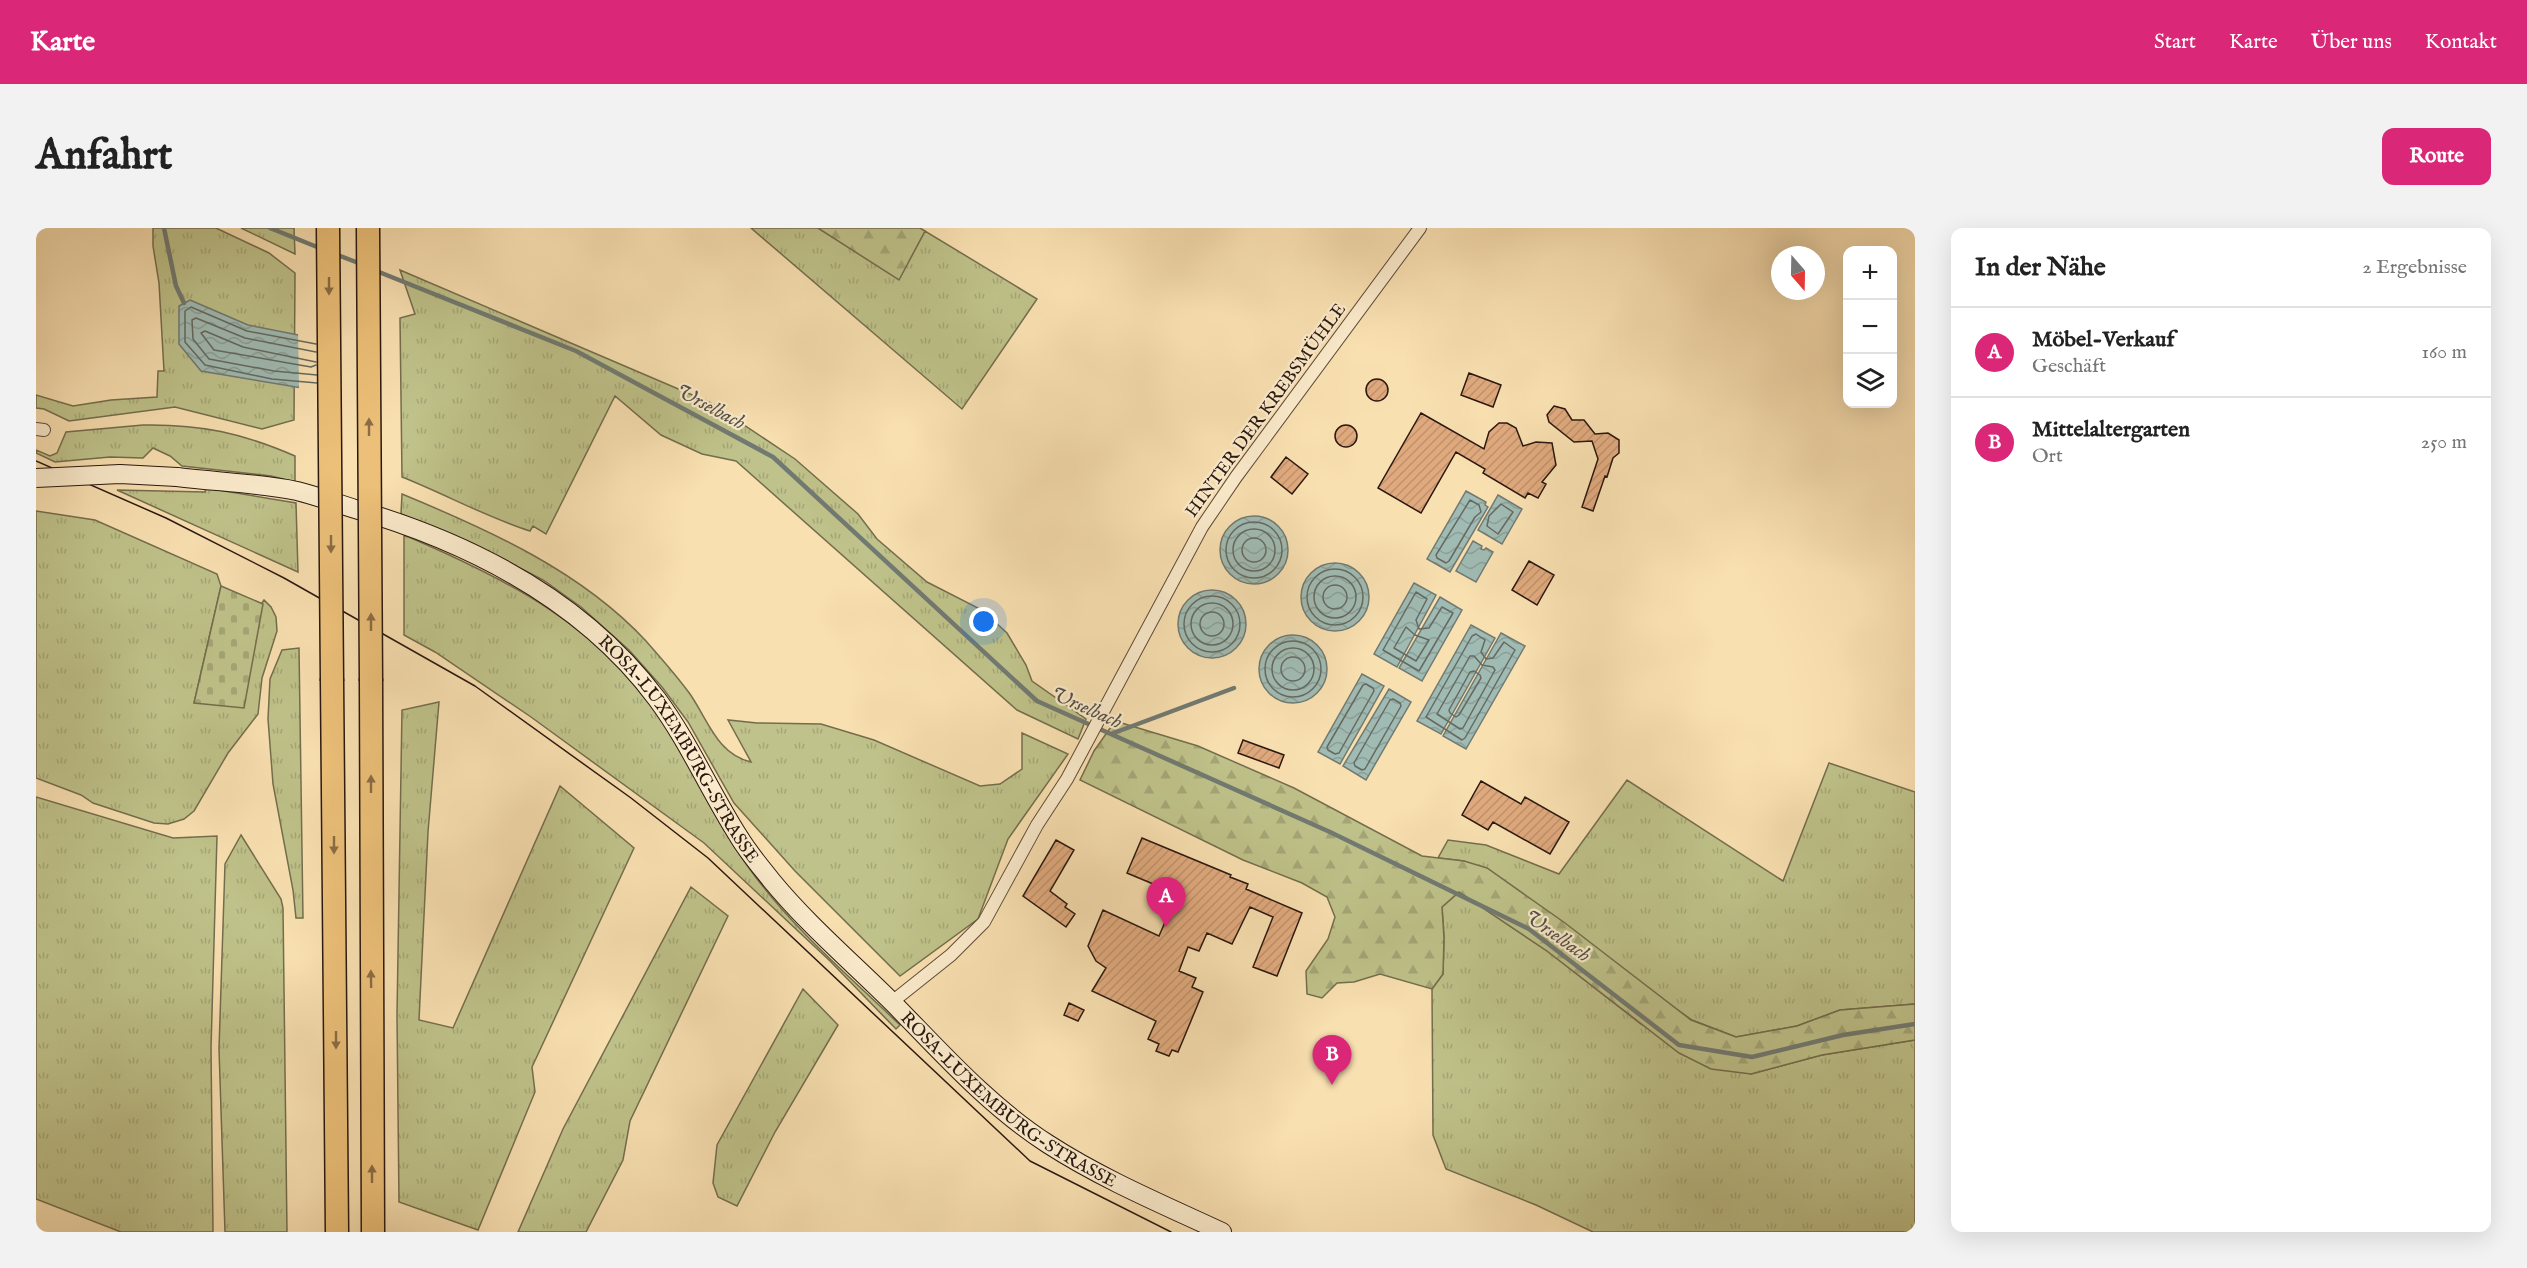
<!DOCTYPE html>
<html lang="de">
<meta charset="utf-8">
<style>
body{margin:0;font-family:"IM FELL English",serif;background:#f2f2f2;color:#222}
.controls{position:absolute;right:18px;top:18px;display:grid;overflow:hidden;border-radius:12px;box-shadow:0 6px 24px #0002}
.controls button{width:54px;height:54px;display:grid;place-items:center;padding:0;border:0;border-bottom:2px solid #e0e0e0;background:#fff;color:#222;font:30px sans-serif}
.compass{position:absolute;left:1735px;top:18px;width:54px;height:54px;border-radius:50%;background:#fff;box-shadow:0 6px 24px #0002;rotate:160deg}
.you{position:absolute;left:948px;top:394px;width:21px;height:21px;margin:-15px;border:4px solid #fff;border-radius:50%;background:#1a73e8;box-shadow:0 0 0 9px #1a73e833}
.badge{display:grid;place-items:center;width:39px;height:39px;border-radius:50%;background:#db2777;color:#fff;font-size:20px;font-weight:700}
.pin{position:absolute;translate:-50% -50px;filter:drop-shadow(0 2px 3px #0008)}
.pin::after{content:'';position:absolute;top:32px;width:21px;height:18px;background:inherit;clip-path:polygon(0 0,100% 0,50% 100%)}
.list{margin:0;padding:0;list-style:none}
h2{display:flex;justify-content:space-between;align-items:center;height:78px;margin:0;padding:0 24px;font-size:26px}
h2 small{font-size:20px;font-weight:400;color:#767676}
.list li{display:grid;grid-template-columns:39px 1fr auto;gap:18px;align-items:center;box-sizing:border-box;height:90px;padding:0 24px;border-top:2px solid #e0e0e0}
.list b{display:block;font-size:22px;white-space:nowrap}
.list p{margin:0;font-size:20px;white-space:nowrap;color:#767676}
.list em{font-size:20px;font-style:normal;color:#767676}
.icon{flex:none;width:33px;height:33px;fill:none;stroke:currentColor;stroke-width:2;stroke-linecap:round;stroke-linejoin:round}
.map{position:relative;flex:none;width:1879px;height:1004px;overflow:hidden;border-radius:12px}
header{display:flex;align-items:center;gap:36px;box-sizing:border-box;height:84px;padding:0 30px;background:#db2777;color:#fff}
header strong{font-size:28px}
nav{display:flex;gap:33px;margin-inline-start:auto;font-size:21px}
.intro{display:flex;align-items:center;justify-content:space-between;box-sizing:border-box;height:144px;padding:0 36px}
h1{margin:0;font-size:42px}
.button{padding:15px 27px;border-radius:12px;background:#db2777;color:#fff;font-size:21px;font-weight:700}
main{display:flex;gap:36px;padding:0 36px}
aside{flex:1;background:#fff;border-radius:12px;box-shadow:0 6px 24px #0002}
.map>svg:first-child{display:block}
.grass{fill:url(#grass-tufts);stroke:#746d4d;stroke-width:1.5}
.forest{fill:url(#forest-firs);stroke:#746d4d;stroke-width:1.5}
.cemetery{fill:url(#cemetery-stones);stroke:#746d4d;stroke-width:1.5}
.water{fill:url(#water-waves);stroke:#717a72;stroke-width:1.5}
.pier{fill:#f9e0b1}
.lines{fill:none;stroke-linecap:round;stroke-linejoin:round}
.shore{stroke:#656a62;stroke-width:1.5}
.stream{stroke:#717a72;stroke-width:4.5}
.building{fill:url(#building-hatch);stroke:#2a1810;stroke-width:1.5}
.street-casing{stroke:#5e4a38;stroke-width:14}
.secondary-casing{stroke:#2a1810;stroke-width:20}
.highway-casing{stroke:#2a1810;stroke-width:25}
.street{stroke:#fbebcc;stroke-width:12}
.secondary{stroke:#fbebcc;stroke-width:18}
.highway{stroke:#ecc078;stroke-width:22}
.tram{stroke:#2a1810;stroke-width:1.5}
.secondary-bridge-casing{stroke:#2a1810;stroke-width:20;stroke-linecap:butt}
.highway-bridge-casing{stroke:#2a1810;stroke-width:25;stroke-linecap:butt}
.secondary-bridge{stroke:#fbebcc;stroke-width:18}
.highway-bridge{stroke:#ecc078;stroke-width:22}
.oneway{fill:#8b6c44}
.labels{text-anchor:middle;stroke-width:4.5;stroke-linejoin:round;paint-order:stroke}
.street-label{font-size:18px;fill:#2a1810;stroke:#fbebcc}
.water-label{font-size:20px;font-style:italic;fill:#535149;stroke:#fbebcc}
</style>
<header>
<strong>Karte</strong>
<nav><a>Start</a><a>Karte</a><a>Über uns</a><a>Kontakt</a></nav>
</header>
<div class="intro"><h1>Anfahrt</h1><a class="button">Route</a></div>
<main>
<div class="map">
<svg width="1879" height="1004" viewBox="0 0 1879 1004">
<defs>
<pattern id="grass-tufts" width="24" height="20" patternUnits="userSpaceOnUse" patternTransform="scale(1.5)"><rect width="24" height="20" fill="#bfc28a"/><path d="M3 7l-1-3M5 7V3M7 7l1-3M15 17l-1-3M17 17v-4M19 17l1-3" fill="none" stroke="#a4a676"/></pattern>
<pattern id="forest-firs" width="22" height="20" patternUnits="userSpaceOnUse" patternTransform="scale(1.5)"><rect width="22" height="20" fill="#bfc28a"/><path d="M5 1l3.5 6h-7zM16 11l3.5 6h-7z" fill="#a4a676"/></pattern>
<pattern id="cemetery-stones" width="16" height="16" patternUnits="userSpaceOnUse" patternTransform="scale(1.5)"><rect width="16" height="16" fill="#bfc28a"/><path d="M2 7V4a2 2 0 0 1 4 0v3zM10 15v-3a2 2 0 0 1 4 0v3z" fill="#a4a676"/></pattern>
<pattern id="water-waves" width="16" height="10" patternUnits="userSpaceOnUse" patternTransform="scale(1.5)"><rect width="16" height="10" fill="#a0bbb3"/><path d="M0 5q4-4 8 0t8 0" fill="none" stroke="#8aa099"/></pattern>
<pattern id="building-hatch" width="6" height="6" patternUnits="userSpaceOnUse" patternTransform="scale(1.5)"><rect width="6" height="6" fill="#e0aa7e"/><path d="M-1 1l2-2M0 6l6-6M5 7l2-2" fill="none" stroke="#c0926c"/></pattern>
</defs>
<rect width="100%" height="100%" fill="#f9e0b1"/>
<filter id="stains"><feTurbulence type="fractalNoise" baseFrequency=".00333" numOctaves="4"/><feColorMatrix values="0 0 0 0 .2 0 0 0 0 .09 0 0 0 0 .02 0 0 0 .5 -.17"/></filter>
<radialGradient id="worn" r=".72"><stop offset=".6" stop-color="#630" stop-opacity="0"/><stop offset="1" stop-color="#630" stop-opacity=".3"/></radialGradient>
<path class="grass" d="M117,0H180L233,25L259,45L258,192L226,201L139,179L33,193L8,181L0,180V167L37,178L75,172L121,169L122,143H128L123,55L117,18Z
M205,0H258L259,26Z
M715,0H782L863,51L889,3L1001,71L926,181Z
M364,42L675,175L759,231L822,286L841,311L891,354L946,382L971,405L990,437L996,453L1050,491L1042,511L981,482L700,233L666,226L625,207L579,168L510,306L497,298L494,303C450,289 409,266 366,249L364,90L379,86Z
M107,197C165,196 206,205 259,228V254L235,248L146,238L134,228L117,220L107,230L74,229L19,234L0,225V222L14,228L21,225L30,204Z
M170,260L260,275L262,344L81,262L169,264Z
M366,266C453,302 545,343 610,413C625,430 641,448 654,466C672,492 681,526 715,534L692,492L721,495L785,496L838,512L944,558L964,556L986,541V505L1032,526L972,611L942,691L864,748L759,643L698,575L652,494L626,459L593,422L545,379L507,352L436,315L365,286Z
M0,283L59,292L181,346L185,358L158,475L228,372L235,379L240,389L241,403L226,450L222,486L192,525L158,583L148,591L132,596L118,595L57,575L45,567L0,550Z
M368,307C467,349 566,398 625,492C640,514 655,538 668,562C682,588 695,616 713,640C755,699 812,747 864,797L860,801L794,733L668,615L495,489L399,424L368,407Z
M263,420L267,690H260L257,662L237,556L232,491L234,451L246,422Z
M403,474L392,604L383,792L417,800L524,558L598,620L496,839L499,864L442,1002L363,974L361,787L366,482Z
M1793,535L1879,564V776L1804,782L1761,798L1700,809L1656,792L1428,633L1402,630L1412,612L1450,617L1523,646L1591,552L1747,653Z
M0,569L137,610L181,608L175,820L177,1004H85L0,971Z
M205,607L245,671L247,680L251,1004H189L183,821L189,636Z
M655,659L692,688L594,893L587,932L550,1004H482L527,901Z
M1423,664L1511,723L1605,796L1715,846L1786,827L1879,812V1004H1557L1500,977L1410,941L1397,907L1396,761L1407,746L1408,710L1406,679Z
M767,761L802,797L739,904L701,978L682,969L677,955L681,917Z"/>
<path class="forest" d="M782,0H884L889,3L863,52Z
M1079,493L1162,518L1258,560L1386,628L1428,633L1451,640L1529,695L1655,792L1700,809L1761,798L1804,782L1879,776V812L1786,827L1715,846L1675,841L1643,825L1511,723L1423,664L1406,679L1408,710L1407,746L1396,761L1344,746L1318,754L1301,755L1286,770L1271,766L1270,743L1292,711L1299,689L1291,669L1266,655L1207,632L1044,552L1058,523Z"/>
<path class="cemetery" d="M185,358L227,376L208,480L158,475Z"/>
<path class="water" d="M154,72L212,97L323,119L278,162L165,143L143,116V78Z
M1430,263L1450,274L1449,277L1452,279L1414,344L1391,331Z
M1462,267L1486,281L1466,316L1442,302Z
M1184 322a34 34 0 1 1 68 0a34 34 0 1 1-68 0Z
M1437,313L1446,318L1445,321L1448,322L1450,320L1457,324L1440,354L1420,343Z
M1265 369a34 34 0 1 1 68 0a34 34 0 1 1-68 0Z
M1378,355L1400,367L1361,439L1338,426Z
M1142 396a34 34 0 1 1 68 0a34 34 0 1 1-68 0Z
M1404,369L1426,382L1386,453L1363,440Z
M1435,397L1459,410L1405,506L1381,493Z
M1465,405L1489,418L1430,521L1407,508Z
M1223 441a34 34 0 1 1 68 0a34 34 0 1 1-68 0Z
M1326,446L1348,458L1304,536L1282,524Z
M1353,461L1375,474L1330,552L1307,538Z"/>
<path class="pier" d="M262,103L323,116L330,146L279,165L263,163Z"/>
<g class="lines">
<path class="shore" d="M280,116L211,103L155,79L149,83V114L169,137L236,151L281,155
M280,124L209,110L160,90L156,92L157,111L173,131L238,143L281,147
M280,134L207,119L169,103L165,105L178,122L275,139L280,137
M1434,272L1443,277L1445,284L1439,289L1413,333L1410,335L1401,330L1400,327Z
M1465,276L1477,284L1462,306L1451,298L1453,288Z
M1190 322a28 28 0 1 1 56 0a28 28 0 1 1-56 0Z
M1197 322a21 21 0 1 1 42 0a21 21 0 1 1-42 0Z
M1206 322a12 12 0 1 1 24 0a12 12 0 1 1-24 0Z
M1271 369a28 28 0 1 1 56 0a28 28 0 1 1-56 0Z
M1278 369a21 21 0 1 1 42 0a21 21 0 1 1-42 0Z
M1287 369a12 12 0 1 1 24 0a12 12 0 1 1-24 0Z
M1380,364L1391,371L1380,392L1383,401L1393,400L1406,379L1417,385L1383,443L1347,422Z
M1148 396a28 28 0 1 1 56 0a28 28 0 1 1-56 0Z
M1155 396a21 21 0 1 1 42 0a21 21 0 1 1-42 0Z
M1164 396a12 12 0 1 1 24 0a12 12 0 1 1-24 0Z
M1370,399L1379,407L1393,412L1380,433L1358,420Z
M1440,406L1449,412L1445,424L1450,431L1457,430L1468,414L1479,422L1429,510L1426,512L1390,489L1436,408Z
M1229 441a28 28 0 1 1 56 0a28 28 0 1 1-56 0Z
M1236 441a21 21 0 1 1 42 0a21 21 0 1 1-42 0Z
M1434,428H1438L1446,437L1457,439L1459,442L1427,500L1424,501L1401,486Z
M1245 441a12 12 0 1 1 24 0a12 12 0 1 1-24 0Z
M1438,443L1444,447L1445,450L1423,487L1420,489L1414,485L1413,482L1434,444Z
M1330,456L1337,460L1338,463L1303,525L1299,526L1292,522L1291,519L1327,457Z
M1357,471L1364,475L1365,478L1329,541L1326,542L1319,538L1318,535L1354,472Z"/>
<path class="stream" d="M128,0L140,58L148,75
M234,0L286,21
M299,26L325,36
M338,42L540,123L737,229L1001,473L1294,604L1493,701L1643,817L1716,829L1807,807L1879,796
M1075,506L1198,460"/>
</g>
<path class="building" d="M1433,145L1465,157L1457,179L1425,167Z
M1330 162a11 11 0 1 1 22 0a11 11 0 1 1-22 0Z
M1518,178L1529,181L1536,192H1548L1559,206L1572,205L1583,212V225L1577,230L1571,249L1569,248L1557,283L1546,279L1562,231L1556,213L1538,214L1513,194L1511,187Z
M1385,185L1448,221L1453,204L1463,195H1471L1480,200L1487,218L1500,214L1516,215L1520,237L1506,254L1510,256L1502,270L1492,265L1489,270L1447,245L1449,241L1420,224L1385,285L1342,260Z
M1299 208a11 11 0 1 1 22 0a11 11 0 1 1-22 0Z
M1250,229L1272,246L1256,266L1235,249Z
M1493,333L1518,347L1501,377L1476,362Z
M1207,512L1248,527L1243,540L1202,525Z
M1445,553L1485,576L1489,569L1533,594L1514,626L1457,594L1452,602L1426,587Z
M1106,610L1195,647L1194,649L1212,656L1210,661L1266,685L1241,748L1217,739L1237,689L1214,679L1196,716L1171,705L1163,723L1152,719L1143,743L1160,750L1156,759L1167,764L1142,824L1136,822L1133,828L1120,823L1123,816L1112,811L1120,793L1056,763L1070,740L1060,733L1052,718L1067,682L1123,708L1141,666L1091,645Z
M1020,612L1038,622L1014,663L1031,676L1029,679L1039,686L1030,699L987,668Z
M1033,775L1048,782L1042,793L1028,787Z"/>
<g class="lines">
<defs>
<path id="street" d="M0,201L8,202
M856,774L915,727L948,694L1001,597L1031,551L1166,299L1200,249L1384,0"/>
<g id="secondary">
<path id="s1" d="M141,249C181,254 222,255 261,263C281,268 300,275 319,281C435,315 547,372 621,471C653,514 674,564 703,609C712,624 724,638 735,652C772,697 817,735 858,776C907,826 953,878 1012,916C1066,951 1128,977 1186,1004"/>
</g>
<path id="highway" d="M296,453L301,1004
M335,453L337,1004"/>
</defs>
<use href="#street" class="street-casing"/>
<use href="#secondary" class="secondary-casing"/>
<use href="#highway" class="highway-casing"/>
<use href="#street" class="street"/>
<use href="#secondary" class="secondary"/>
<use href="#highway" class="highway"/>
<path class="tram" d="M0,233L130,290L248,350L439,458L595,570L672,630L994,933L1135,1004"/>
<defs>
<path id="secondary-bridge" d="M0,250L84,246L141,249"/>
<path id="highway-bridge" d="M292,0L296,453
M332,0L335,453"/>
</defs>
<use href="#secondary-bridge" class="secondary-bridge-casing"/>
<use href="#highway-bridge" class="highway-bridge-casing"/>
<use href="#secondary-bridge" class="secondary-bridge"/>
<use href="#highway-bridge" class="highway-bridge"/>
</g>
<defs><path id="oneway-solid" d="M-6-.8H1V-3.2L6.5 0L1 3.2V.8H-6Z" transform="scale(1.5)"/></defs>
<g class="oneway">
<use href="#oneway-solid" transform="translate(293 58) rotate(90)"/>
<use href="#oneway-solid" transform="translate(333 199) rotate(-90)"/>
<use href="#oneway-solid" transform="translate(295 316) rotate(90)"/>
<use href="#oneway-solid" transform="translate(335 394) rotate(-90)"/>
<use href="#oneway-solid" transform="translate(335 556) rotate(-90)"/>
<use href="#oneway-solid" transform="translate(298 617) rotate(90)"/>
<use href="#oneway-solid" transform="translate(335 751) rotate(-91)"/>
<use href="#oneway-solid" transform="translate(300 812) rotate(90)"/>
<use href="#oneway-solid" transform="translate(336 946) rotate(-90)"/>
</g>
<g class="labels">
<g class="street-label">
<text transform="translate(1229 182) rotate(-54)" y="6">HINTER DER KREBSMÜHLE</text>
<text dy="6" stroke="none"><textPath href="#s1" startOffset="598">ROSA-LUXEMBURG-STRASSE</textPath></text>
<text dy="6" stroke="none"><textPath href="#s1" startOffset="1084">ROSA-LUXEMBURG-STRASSE</textPath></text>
</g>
<g class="water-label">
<text transform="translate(675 178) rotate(28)" y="7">Urselbach</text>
<text transform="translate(1051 479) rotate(24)" y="7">Urselbach</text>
<text transform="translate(1522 707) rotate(35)" y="7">Urselbach</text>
</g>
</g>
<rect width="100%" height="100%" filter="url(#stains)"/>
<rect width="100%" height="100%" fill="url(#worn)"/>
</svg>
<div class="controls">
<button>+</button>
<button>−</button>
<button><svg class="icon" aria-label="layers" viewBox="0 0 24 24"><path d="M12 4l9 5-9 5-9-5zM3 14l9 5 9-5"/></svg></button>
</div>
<svg class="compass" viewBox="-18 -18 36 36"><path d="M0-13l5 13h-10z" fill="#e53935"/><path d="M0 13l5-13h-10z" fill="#767676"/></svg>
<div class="you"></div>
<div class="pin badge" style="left:1130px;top:699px">A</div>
<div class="pin badge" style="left:1296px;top:857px">B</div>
</div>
<aside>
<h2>In der Nähe<small>2 Ergebnisse</small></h2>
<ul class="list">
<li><span class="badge">A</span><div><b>Möbel-Verkauf</b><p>Geschäft</p></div><em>160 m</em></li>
<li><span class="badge">B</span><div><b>Mittelaltergarten</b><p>Ort</p></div><em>250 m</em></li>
</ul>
</aside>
</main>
